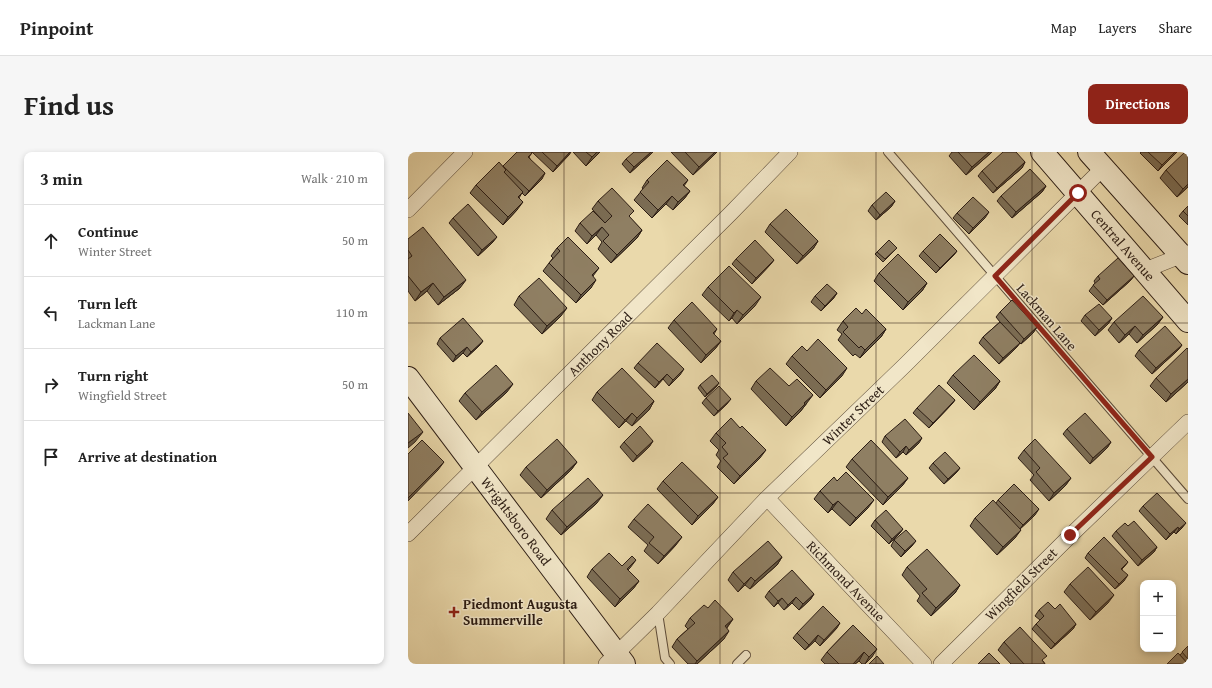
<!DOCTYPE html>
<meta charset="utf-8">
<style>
body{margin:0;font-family:"Gentium Book Plus",serif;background:#f6f6f6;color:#222}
.controls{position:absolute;right:12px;bottom:12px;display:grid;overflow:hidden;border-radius:8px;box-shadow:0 2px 6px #0003}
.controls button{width:36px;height:36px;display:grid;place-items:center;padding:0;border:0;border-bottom:1px solid #e0e0e0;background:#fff;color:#222;font:20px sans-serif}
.stop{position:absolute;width:12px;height:12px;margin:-9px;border:3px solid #8f2418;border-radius:50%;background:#fff}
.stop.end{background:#8f2418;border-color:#fff;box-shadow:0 1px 4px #0008}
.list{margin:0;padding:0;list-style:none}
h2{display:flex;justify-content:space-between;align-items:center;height:52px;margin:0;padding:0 16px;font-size:17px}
h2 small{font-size:13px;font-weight:400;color:#767676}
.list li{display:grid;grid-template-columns:26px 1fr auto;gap:12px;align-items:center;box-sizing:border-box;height:72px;padding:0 16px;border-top:1px solid #e0e0e0}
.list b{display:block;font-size:15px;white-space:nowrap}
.list p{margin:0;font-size:13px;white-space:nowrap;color:#767676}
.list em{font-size:13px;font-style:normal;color:#767676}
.icon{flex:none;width:22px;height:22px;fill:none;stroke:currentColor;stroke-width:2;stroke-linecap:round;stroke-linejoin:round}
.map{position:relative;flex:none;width:780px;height:512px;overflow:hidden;border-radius:8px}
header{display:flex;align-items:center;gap:24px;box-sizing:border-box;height:56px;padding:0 20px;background:#fff;border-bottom:1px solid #e0e0e0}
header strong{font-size:19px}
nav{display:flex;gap:22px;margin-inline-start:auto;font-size:14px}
.intro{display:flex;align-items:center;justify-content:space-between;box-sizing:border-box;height:96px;padding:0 24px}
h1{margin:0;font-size:28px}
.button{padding:10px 18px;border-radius:8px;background:#8f2418;color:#fff;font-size:14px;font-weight:700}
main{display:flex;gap:24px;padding:0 24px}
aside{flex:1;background:#fff;border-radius:8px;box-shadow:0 2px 6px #0003}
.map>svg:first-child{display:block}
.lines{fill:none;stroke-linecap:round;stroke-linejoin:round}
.lane-casing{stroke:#5c4c3a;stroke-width:10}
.street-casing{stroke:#5c4c3a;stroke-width:16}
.secondary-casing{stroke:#2c1d14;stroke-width:24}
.lane{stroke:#f1e6c8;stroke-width:8}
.street{stroke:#f1e6c8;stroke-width:15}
.secondary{stroke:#f1e6c8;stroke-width:22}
.wall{fill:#7b6d55;stroke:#2c1d14}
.shaded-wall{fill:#645945;stroke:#2c1d14}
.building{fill:#8f7f63;stroke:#2c1d14}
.route{stroke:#8f2418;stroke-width:5}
.grid{fill:none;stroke:#2c1d14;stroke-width:1;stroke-opacity:0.55}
.poi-dot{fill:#8f2418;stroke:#f1e6c8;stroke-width:1.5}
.labels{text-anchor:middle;stroke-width:3;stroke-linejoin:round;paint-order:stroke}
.street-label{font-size:14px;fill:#2c1d14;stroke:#f1e6c8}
.poi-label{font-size:14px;font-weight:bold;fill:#2c1d14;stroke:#f1e6c8;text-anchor:start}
</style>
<header>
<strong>Pinpoint</strong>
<nav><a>Map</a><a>Layers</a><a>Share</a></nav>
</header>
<div class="intro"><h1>Find us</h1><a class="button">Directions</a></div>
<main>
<aside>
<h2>3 min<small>Walk · 210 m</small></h2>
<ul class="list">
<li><svg class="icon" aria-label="ahead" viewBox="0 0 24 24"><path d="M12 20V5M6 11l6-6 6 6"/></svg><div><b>Continue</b><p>Winter Street</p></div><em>50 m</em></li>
<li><svg class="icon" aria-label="left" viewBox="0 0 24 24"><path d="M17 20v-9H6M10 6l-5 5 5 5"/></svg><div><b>Turn left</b><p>Lackman Lane</p></div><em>110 m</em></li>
<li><svg class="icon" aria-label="right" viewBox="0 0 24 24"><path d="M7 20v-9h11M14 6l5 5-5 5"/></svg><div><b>Turn right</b><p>Wingfield Street</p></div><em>50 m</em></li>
<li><svg class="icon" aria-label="arrive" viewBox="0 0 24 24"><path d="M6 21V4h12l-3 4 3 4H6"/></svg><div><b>Arrive at destination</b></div></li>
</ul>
</aside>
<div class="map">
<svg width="780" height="512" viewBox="0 0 780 512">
<rect width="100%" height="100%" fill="#ead9ab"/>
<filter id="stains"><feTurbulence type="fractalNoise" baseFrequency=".005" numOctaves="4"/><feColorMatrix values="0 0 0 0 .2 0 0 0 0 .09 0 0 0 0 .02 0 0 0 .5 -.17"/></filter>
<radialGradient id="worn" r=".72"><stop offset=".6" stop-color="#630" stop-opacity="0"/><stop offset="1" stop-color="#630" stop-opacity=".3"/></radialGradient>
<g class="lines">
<defs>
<path id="lane" d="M480,0L780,347
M250,461L257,506L262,512
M329,512L338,503"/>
<path id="street" d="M0,58L57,0
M737,118L780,101
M359,346L516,512
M0,382L323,61L382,0
M198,512L250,461L359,346L497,213L695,16
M533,512L663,383L780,270"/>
<path id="secondary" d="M634,0L780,169
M681,0L780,111
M0,226L216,512"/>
</defs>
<use href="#lane" class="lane-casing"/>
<use href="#street" class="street-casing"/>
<use href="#secondary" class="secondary-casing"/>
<use href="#lane" class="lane"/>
<use href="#street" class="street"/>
<use href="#secondary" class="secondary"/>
</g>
<path class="wall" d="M124,0H163L145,20Z
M165,0H192L178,14Z
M245,0L222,21L214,12L218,7Z
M263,0H309L285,23Z
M544,0H584L558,23L541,4Z
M733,0H769L750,19L732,1Z
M780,0V35L769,45L752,26L758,18Z
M124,1L121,5L134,27L117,44L114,41L111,46L109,58L95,73L62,41L68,33L95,14Z
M617,10L614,16L585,41L570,24L574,19Z
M239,28H280L276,34L282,39L276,47L265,58L258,52L244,66L226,48L235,37L234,36Z
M638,34L634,40L604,66L589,49L593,44Z
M190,49L222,66L234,78L229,86L203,111L190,97L194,90L188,83L179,92L167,79L172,71H197L184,57Z
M487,49L483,55L468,68L460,59L464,53Z
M780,54V73L771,64L775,59Z
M549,61L577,66L561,82L545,66Z
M45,66L85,90L70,104L41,71Z
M362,72L410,89L405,97L389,112L357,80Z
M0,87L52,136L30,153L19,139L7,149L0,139Z
M149,96L185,124L183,136L168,151L135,119L141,111L145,106L143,104Z
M489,96L475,110L467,102L469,100Z
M515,99H549L545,104L528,121L511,104Z
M328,107L366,108L362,113L344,132L324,112Z
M471,121L519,131L514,139L495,158L466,129Z
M690,124H726L722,129L695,153L681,139L687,131L686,129Z
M300,135L347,154L329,172L324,166L321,169L294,143Z
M429,141L425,147L413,159L403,150L407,144Z
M111,144L153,164L134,182L106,153Z
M592,160L629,175L625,181L613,192L612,191L608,196L591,212L571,191L575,185L592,170L588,165Z
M454,162L478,177L473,185L452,206L447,202L445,204L430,188L434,182L429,178L435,169Z
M677,163L704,166L700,172L687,184L673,169Z
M755,165L749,173L729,191L721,182L711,191L700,178L706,170Z
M266,168L309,177L306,182L313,189L307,197L293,211L260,176Z
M32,186L75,189L71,194L59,205L55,201L45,210L29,192Z
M774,193L770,198L744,222L727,204L731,198Z
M780,197V230L758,250L742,234L748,226Z
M384,204L434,224L412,246L378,212Z
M230,211L272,223L261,234L255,227L247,236L226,216Z
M545,223L592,229L587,237L566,258L539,231Z
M348,229L381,234L399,251L392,260L378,274L343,237Z
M292,233L309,234L297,245L290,236Z
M99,240L68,268L51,249L57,241Z
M189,240L246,249L241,258L224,274L218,269L211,276L184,248Z
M298,246L319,252L306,264L294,251Z
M547,248L543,253L521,276L505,261L509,256Z
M659,277L703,290L699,296L682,312L655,282Z
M308,281L352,306L326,332L309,315L313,309L308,303L311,298L302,289Z
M477,284L511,291L498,303L495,300L488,306L474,290Z
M245,289L241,295L225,310L212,295L216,290Z
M616,298L663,326L657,334L641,349L622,328L626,323L610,306Z
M444,307L500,326L494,334L475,353L438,315Z
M169,310L163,318L133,346L112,323L118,315Z
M525,311L552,316L548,321L536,332L521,316Z
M255,329L310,345L304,353L284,373L249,337Z
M412,339L460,356L442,374L424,357L420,361L406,347Z
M590,348L627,363L612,377L607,386L589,403L562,374L567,366L588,351Z
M189,351L153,383L138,367L144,358Z
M735,354L774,376L768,382L766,380L758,388L731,359Z
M226,367L268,393L250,412L236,399L240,393L220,375Z
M467,368L495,377L491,382L481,392L463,374Z
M720,374L749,395L746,400L730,414L704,384L708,379Z
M486,388L504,394L493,405L483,394Z
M680,401L720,410L714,417L716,429L707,437L677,406Z
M374,405L369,413L342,437L337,433L330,440L320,428L325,420Z
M214,414L222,416L220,418L231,429L225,437L207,455L179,425L184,417Z
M499,415L552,433L547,441L523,464L509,449L512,444L494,423Z
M662,432L700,451L682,468L656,440Z
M361,439L406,442L402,448L391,458L384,451L376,458L370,451L366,455L357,445Z
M300,456L325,467L319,476L316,487L289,512H280L264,495L269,487L280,477L277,474L282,466Z
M647,457L668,472L665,477L643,497L624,477L628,472L632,468L627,464L631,458Z
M445,473L464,505L457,512H454L451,509L447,512H417L413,508L419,500Z
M429,476L412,494L407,489L397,498L385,486L389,481Z
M596,490L635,509L637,512H603L590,498Z
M780,494V512L772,503Z"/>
<path class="shaded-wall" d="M162,0H163L161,3L145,20L149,14Z
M189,0H192L178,14L184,5Z
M243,0H245L222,21L226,15Z
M307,0H309L285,23L291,15Z
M581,0H584L558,23L564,15Z
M767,0H769L750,19L754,13Z
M617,10L614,16L585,41L589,36Z
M137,21L134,27L117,44L121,39Z
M780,32V35L769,45L775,37Z
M638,34L634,40L604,66L608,60Z
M282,39L276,47L265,58L270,50Z
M264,44L258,52L244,66L250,58Z
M487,49L483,55L468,68L472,63Z
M115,50L109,58L95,73L100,65Z
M581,60L577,66L561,82L565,76Z
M194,75L188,83L179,92L184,84Z
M234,78L229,86L203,111L209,103Z
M89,85L85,90L70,104L74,98Z
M410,89L405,97L389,112L395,104Z
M549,99L545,104L528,121L532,116Z
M366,108L362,113L344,132L348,126Z
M191,116L185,124L178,131L184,123Z
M726,124L722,129L695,153L699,148Z
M58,128L52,136L30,153L36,145Z
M188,128L183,136L168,151L173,143Z
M25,131L19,139L7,149L13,140Z
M519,131L514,139L495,158L500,150Z
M429,141L425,147L413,159L417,154Z
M353,145L347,154L329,172L335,163Z
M159,156L153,164L134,182L139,174Z
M329,158L324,166L321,169L326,161Z
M755,165L749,173L729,191L735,183Z
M704,166L700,172L687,184L691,178Z
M727,174L721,182L711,191L717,183Z
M629,175L625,181L613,192L616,187Z
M478,177L473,185L452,206L457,198Z
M75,189L71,194L59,205L63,200Z
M313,189L307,197L293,211L298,203Z
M612,191L608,196L591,212L595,206Z
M774,193L770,198L744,222L748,216Z
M59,195L55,201L45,210L48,204Z
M439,216L434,224L412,246L418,238Z
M276,217L272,223L261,234L265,228Z
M259,222L255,227L247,236L251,230Z
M780,227V230L758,250L763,242Z
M592,229L587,237L566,258L572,250Z
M311,231L309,234L297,245L299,242Z
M105,232L99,240L68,268L74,260Z
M405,243L392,260L378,274L384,265L396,251Z
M323,247L319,252L306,264L310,259Z
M547,248L543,253L521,276L525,271Z
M246,249L241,258L224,274L229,266Z
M224,261L218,269L211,276L217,268Z
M15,280L7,290L0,296V291Z
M514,286L511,291L498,303L501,298Z
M245,289L241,295L225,310L229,304Z
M703,290L699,296L682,312L685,306Z
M498,294L495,300L488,306L492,300Z
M358,298L352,306L326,332L332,324Z
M36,310L30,318L0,349V346Z
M169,310L163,318L133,346L139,338Z
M552,316L548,321L536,332L540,327Z
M500,326L494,334L475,353L480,345Z
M663,326L657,334L641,349L646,341Z
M195,343L189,351L153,383L159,375Z
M310,345L304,353L284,373L290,364Z
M466,348L460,356L442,374L448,366Z
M430,349L424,357L420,361L425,353Z
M631,357L627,363L611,378L615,373Z
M778,371L774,376L768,382L771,377Z
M770,375L766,380L758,388L762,382Z
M495,377L491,382L481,392L484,387Z
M613,378L607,386L589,403L595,395Z
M274,385L268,393L250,412L256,404Z
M508,389L504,394L493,405L497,399Z
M749,395L746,400L730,414L734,408Z
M374,405L369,413L342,437L347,429Z
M228,408L222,416L213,425L219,417Z
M720,410L716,415L709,422L713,417Z
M720,423L716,429L707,437L711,432Z
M343,425L337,433L330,440L336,432Z
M231,429L225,437L207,455L212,447Z
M552,433L547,441L523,464L528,456Z
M406,442L402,448L391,458L395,452Z
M706,443L700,451L682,468L688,460Z
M388,445L384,451L376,458L380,453Z
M374,446L370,451L366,455L370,449Z
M325,467L319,475L312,482L317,474Z
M432,471L429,476L412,494L416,488Z
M668,472L665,477L643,497L647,492Z
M321,479L316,487L289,512H287L289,509Z
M410,483L407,489L397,498L401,493Z
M469,497L464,505L457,512L461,505Z
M456,500L451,509L447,512H445Z"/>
<path class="building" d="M109,0H123L124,1L120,5L137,21L121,39L95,14Z
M134,0H162L149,14Z
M178,0H189L184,5Z
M226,0H243L226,15L218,7Z
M277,0H307L291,15Z
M550,0H581L564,15Z
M595,0H608L617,10L589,36L574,19Z
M740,0H767L754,13Z
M777,0H780V32L775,37L758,18Z
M259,8L280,28L275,33L282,39L270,50L264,44L250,58L232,40L241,30L239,28Z
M91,10L98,18L96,20L115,40L110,45L115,50L100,65L68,33Z
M622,17L638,34L608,60L593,44Z
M204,36L226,59L221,64L234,78L209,103L195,89L201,83L194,75L184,84L172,71L185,59L197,71L204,64L190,49Z
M478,40L487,49L472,63L464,53Z
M565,45L581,60L565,76L549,61Z
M60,52L89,85L74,98L45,66Z
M780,54V64L775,59Z
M378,57L410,89L395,104L362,72Z
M15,75L58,128L36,145L25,131L13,140L0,124V107L4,104L0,98V87Z
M532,82L549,99L532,116L515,99Z
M160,85L191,116L184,123L188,128L173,143L141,111L152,99L149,96Z
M347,88L366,108L348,126L328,107Z
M481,88L489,96L477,107L469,100Z
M490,102L519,131L500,150L471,121Z
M710,106L726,124L699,148L685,133L692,127L690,124Z
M321,114L353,145L335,163L329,158L326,161L300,135Z
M131,126L159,156L139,174L111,144Z
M419,132L429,141L417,154L407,144Z
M735,144L755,165L735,183L727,174L717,183L706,170Z
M604,148L629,175L616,187L592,160Z
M284,150L309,177L305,181L313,189L298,203L266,168Z
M691,152L704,166L691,178L677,163Z
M448,156L454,162L458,157L478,177L457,198L453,194L451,196L435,180L440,175L435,169Z
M55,166L75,189L63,200L59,195L48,204L32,186Z
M592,170L612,191L595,206L575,185Z
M757,174L774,193L748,216L731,198Z
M410,187L439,216L418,238L384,204L394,194L399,199Z
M249,191L276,217L265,228L259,222L251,230L230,211Z
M779,196L780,197V227L763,242L748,226Z
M566,203L592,229L572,250L545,223Z
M88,213L105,232L74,260L57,241Z
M214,216L246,249L229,266L224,261L217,268L189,240Z
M362,216L381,234L389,227L405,243L396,251L397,252L384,265L348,229Z
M304,223L311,231L299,242L292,233Z
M531,233L547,248L525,271L509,256Z
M311,234L323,247L310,259L298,246Z
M0,261L15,280L0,291Z
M677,261L703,290L685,306L659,277Z
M323,266L332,276L334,274L358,298L332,324L315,306L320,302L314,295L318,291L308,281Z
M497,267L514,286L501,298L498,294L492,300L477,284Z
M232,274L245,289L229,304L216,290Z
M149,287L169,310L139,338L118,315Z
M627,287L663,326L646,341L628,320L632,316L616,298Z
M14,288L36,310L0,346V302Z
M463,288L500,326L480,345L444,307Z
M537,300L552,316L540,327L525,311Z
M274,310L310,345L290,364L255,329Z
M438,320L466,348L448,366L430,349L425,353L412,339L426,325L429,329Z
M180,326L195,343L159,375L144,358Z
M606,332L631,357L615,373L590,348Z
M749,341L778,371L771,377L770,375L762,382L735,354Z
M585,348L613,378L595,395L567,366Z
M240,352L274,385L256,404L241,391L246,385L226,367Z
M478,358L495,377L484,387L467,368Z
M726,369L749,395L734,408L708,379L717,371L720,374Z
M498,378L508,389L497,399L486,388Z
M696,385L720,410L713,417L720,423L711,432L680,401Z
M360,389L374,405L347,429L343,425L336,432L325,420Z
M519,397L552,433L528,456L514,441L519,437L499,415Z
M201,401L214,414L224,404L228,408L219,417L231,429L212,447L184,417Z
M680,415L706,443L688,460L662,432Z
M384,418L406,442L395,452L388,445L380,453L374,446L370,449L361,439Z
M307,448L325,467L317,474L321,479L289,509L269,487L287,471L282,466L296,453L300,456Z
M640,450L647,457L652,452L668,472L647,492L628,472L636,464L631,458Z
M415,454L432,471L416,488L410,483L401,493L389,481Z
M445,473L469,497L461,505L456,500L445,512H431L419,500Z
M612,475L639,504L634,508L637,512H616L596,490Z
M780,494V507L774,500Z
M581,501L592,512H570Z
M770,501L780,512H759Z
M469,504L476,512H461Z"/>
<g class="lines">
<path class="route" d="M662,383L744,305L587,124L670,41"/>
</g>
<path class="grid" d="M156,0V512M312,0V512M468,0V512M624,0V512M0,171H780M0,341H780"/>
<path class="poi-dot" d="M44 454h4v4h4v4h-4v4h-4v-4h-4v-4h4z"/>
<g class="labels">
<g class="street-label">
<text transform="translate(715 93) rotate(49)" y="5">Central Avenue</text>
<text transform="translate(639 165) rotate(49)" y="5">Lackman Lane</text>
<text transform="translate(192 192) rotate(-45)" y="5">Anthony Road</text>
<text transform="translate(445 263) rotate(-44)" y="5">Winter Street</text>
<text transform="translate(108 369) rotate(53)" y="5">Wrightsboro Road</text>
<text transform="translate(438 429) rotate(46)" y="5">Richmond Avenue</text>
<text transform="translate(613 432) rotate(-45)" y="5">Wingfield Street</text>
</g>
<g class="poi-label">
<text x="55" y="457">Piedmont Augusta<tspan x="55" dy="16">Summerville</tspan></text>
</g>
</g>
<rect width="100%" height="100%" filter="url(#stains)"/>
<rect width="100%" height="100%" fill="url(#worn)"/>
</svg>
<div class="controls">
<button>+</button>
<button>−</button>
</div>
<div class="stop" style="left:670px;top:41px"></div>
<div class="stop end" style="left:662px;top:383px"></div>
</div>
</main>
